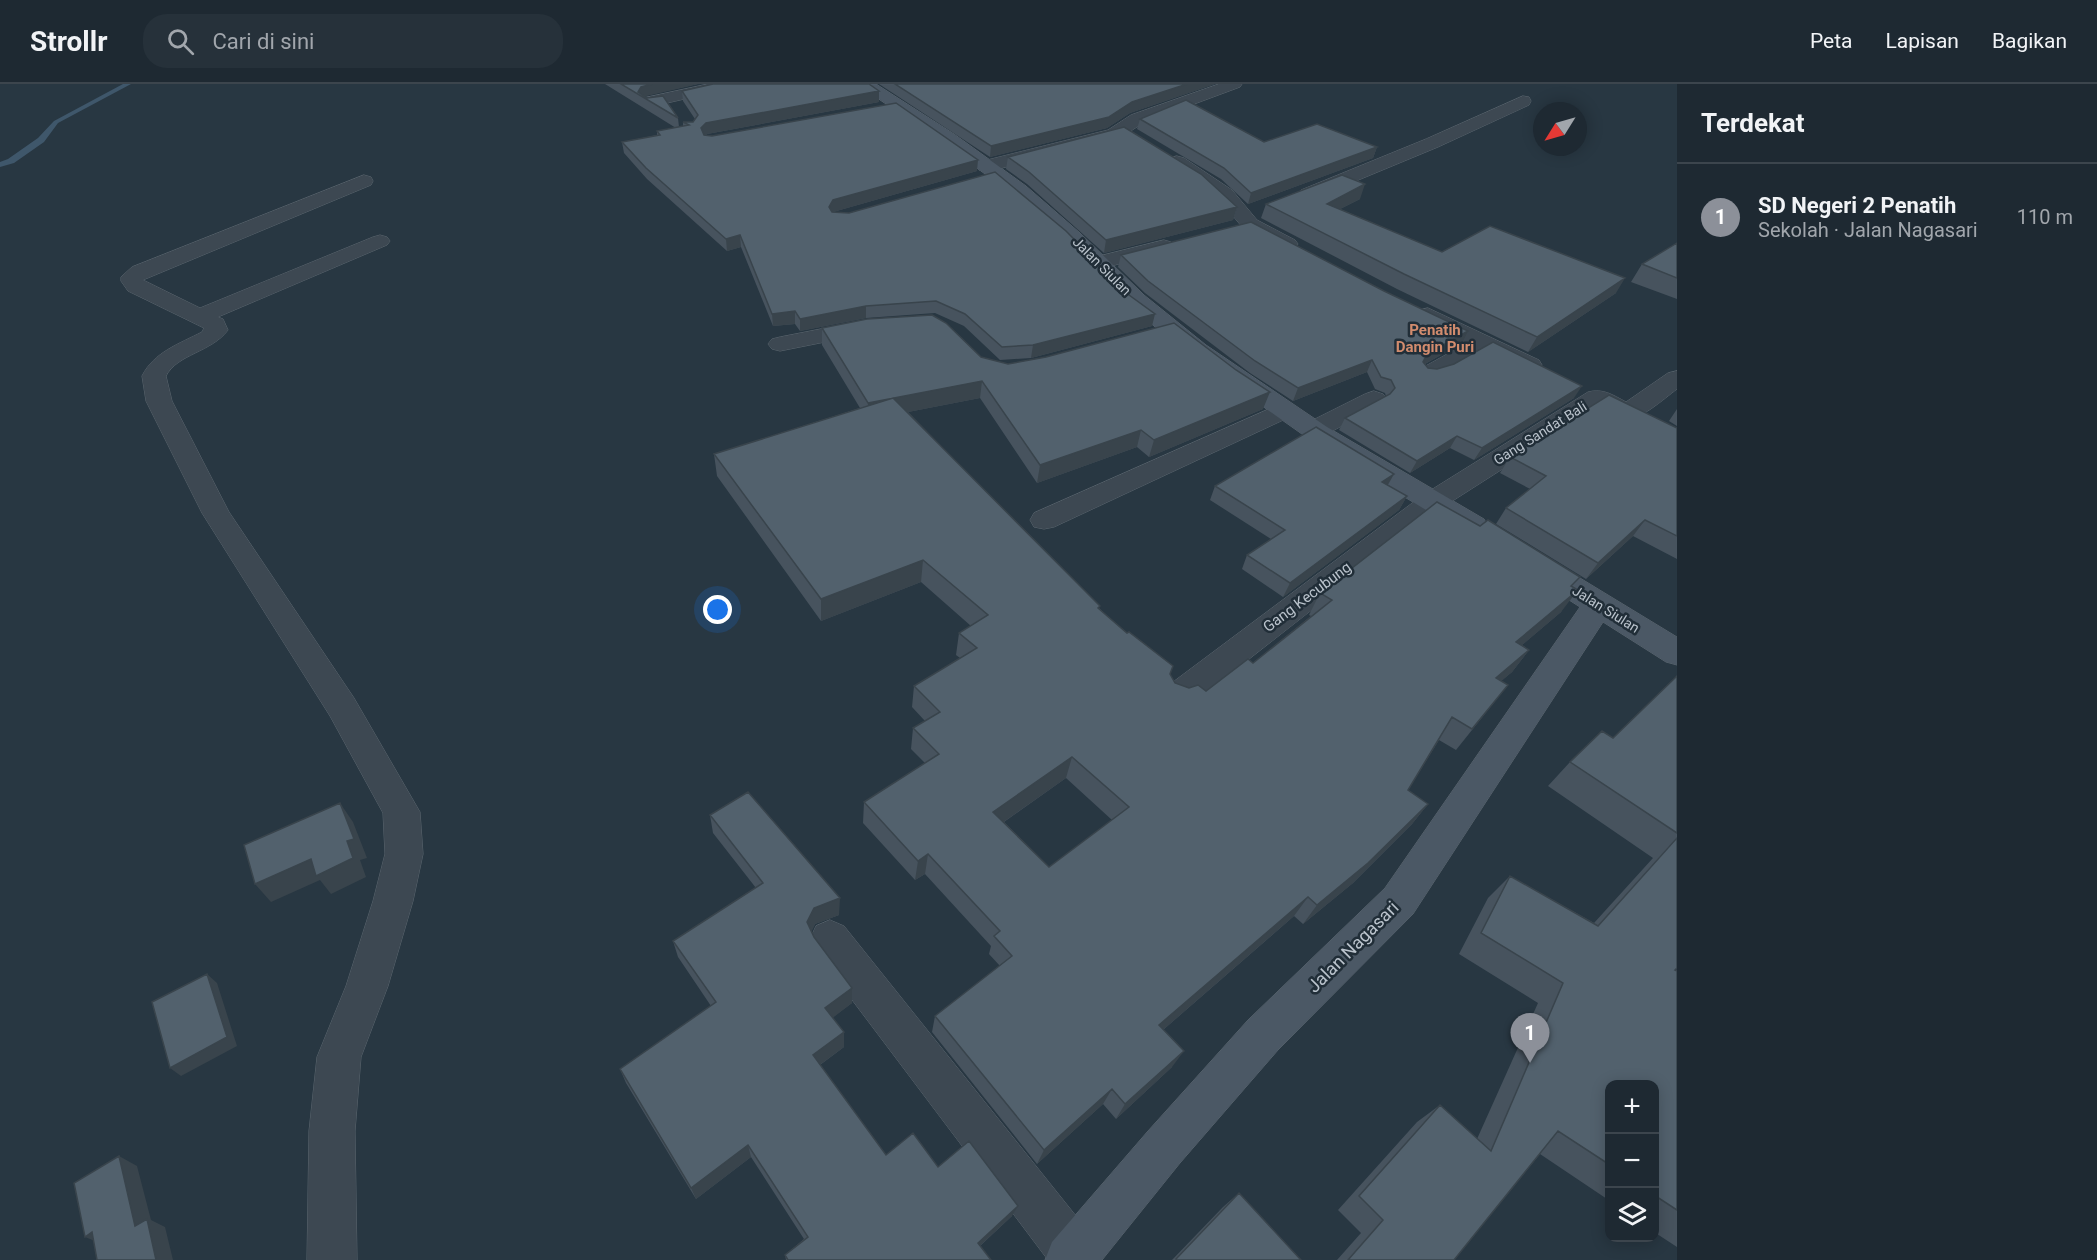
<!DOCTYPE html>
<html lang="id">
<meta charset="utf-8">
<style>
body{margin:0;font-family:Roboto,sans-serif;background:#26313a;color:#f1f3f6}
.controls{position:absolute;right:18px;bottom:18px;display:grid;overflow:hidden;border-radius:12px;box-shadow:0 3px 15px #0003}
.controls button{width:54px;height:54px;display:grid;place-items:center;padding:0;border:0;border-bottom:2px solid #3c454d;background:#1e2932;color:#f1f3f6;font:30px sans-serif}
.compass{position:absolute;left:1533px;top:18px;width:54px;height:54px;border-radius:50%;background:#1e2932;box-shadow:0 3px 15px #0003;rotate:233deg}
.you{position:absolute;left:718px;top:526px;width:21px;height:21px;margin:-15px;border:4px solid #fff;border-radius:50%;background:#1a73e8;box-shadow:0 0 0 9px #1a73e833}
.badge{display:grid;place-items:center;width:39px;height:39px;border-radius:50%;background:#8c9099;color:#fff;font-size:20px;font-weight:700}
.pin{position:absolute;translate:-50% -50px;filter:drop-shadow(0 2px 3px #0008)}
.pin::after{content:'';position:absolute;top:32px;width:21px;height:18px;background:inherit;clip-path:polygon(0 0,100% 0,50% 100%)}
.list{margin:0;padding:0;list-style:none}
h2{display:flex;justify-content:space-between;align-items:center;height:78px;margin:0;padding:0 24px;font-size:26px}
h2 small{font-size:20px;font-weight:400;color:#a1a6ac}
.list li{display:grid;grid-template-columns:39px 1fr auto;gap:18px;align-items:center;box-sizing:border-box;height:108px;padding:0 24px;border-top:2px solid #3c454d}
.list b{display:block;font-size:22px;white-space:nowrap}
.list p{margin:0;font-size:20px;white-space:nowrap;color:#a1a6ac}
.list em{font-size:20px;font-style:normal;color:#a1a6ac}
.icon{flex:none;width:33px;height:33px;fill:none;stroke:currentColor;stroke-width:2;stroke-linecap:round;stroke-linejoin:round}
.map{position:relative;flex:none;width:1677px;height:1176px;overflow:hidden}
header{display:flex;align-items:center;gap:36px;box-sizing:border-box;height:84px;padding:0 30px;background:#1e2932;border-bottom:2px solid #3c454d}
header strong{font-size:28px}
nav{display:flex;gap:33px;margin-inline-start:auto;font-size:21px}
.search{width:420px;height:54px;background:#26313a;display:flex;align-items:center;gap:15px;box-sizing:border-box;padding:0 21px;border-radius:24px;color:#a1a6ac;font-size:22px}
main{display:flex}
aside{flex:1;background:#1e2932}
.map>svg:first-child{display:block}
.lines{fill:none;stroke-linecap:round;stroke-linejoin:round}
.stream{fill:#3f576b;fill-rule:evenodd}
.street-casing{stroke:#5b666f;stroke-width:1}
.secondary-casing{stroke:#5b666f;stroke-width:1}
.street{fill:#3d4852;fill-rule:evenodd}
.secondary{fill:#4b5865;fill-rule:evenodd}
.wall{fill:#47535e;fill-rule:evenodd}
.shaded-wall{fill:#39444c}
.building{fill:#52616d;stroke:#39444c;stroke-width:1.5;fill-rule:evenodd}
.labels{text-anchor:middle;stroke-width:5;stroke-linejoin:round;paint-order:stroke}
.far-street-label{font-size:14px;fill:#bac3cc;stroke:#212e38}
.far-quarter-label{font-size:15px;font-weight:bold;fill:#d28c6e;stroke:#212e38}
.street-label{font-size:15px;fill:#bac3cc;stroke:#212e38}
.near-street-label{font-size:18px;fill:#bac3cc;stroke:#212e38}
</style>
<header>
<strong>Strollr</strong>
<div class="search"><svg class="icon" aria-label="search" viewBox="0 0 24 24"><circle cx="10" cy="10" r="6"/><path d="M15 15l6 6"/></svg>Cari di sini</div>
<nav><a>Peta</a><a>Lapisan</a><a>Bagikan</a></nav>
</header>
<main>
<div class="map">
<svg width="1677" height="1176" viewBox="0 0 1677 1176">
<rect width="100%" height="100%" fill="#283742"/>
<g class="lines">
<path class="stream" d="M123,0H131L58,39L44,58L14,79L0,83V78L8,75L38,54L54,37Z"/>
<defs>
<path id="street" d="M708,0H738L736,3L650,23L642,18L644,14Z
M1219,0H1242L1240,3L1143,39L1120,54L1107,58L986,88L979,86L977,82L979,78L1108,46L1131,31Z
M1523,12L1529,13L1531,17L1529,21L1438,63L1315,114H1301L1298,110L1301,106L1426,55Z
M1177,72L1184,74L1232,106L1257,136L1295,156L1298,160L1295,164L1288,166L1281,164L1243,144L1218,114L1170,82L1168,78L1170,74Z
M364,91L371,93L373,97L371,101L143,196L200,224L373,153L380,151L387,153L390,157L387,161L218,233L223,235L228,246C212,268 177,270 166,292L172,317L229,428L354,614L420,728L423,770L413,817L388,902L361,973L355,1047L357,1176H307L309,1047L317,973L346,902L373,817L385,770L383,729L330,632L202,429L146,317L142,292C154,268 179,260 202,248L204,244L128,207L121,197V193L132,183Z
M1164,156L1171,158L1174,162L1171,166L1100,185L1092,184L1089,179L1092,174Z
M1428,224L1539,276L1542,281L1539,286L1530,288L1521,286L1486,268C1468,278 1443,299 1422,294L1419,289L1422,284L1467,259L1420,236L1417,231L1420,226Z
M867,236L875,238L879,243L875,248L780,267L772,265L768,260L772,255L780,253Z
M1677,287V305C1665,314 1638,338 1624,336C1615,334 1606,328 1598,324L1443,423L1193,619L1181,623L1169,619L1164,610L1169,601L1423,411L1588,308C1603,304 1613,311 1626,318L1668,289Z
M1374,307L1383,310L1387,315L1383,320L1323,352L1314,354L1305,352L1301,346L1305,340L1365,310Z
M1285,318L1294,321L1298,326L1294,331L1054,443L1044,445L1034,443L1030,436L1034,429Z
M830,836L844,842L1092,1152L1099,1170L1096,1176H1048L816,868L810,855L816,842Z"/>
<path id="secondary" d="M857,0H876L954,50L1026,102L1080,149L1144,211L1206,261L1327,343L1484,435L1488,442L1484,449L1474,452L1464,449L1309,355L1190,271L1128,221L1066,157L1012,110L942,58Z
M1541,474L1552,477L1677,553V581L1666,578L1603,538L1413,830L1278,966L1180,1079L1102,1176H1045L1052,1158L1148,1047L1248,936L1385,804L1580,523L1530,491L1526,484L1530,477Z"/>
</defs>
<use href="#street" class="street-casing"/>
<use href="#secondary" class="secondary-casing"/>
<use href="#street" class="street"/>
<use href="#secondary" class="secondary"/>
</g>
<path class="wall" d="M605,0H698L644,12L678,34L679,43L683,42V38H693L695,35L683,17L682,7H879V18L707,50L706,51L977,87L833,128L1152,242L1031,274L1000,276L964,242L935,229L866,234L800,247L795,240L773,242L741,163L727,167L647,95L624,69L622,58L657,51V47L676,44Z
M879,0H1215L1130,29L1107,44L990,73Z
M1140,35L1264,58L1377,63L1373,74L1248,120L1221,95L1137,45Z
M1008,73L1237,123L1233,136L1104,169L1027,100L1006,85Z
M1360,115L1340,125L1442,168L1616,209L1528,268L1397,205L1261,134L1266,120Z
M1677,159V215L1631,198L1642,180Z
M1121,171L1462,259L1425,280L1428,284L1574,314L1474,376L1450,364L1410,389L1339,346L1345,334L1386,312L1385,309L1375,305L1367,288L1293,317L1250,289L1145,209L1118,183Z
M822,244L981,273L1008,280L1263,325L1149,373L1137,363L1037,399L980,314L908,328L1100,525L1170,590L1175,599L1189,604L1206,607L1253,579L1311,532L1309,531L1320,509L1573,503L1561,528L1522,561L1529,566L1512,588L1501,597L1508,601L1456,666L1439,656L1408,706L1428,720L1412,740L1353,799L1303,840L1294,832L1163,946L1172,983L1116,1035L1103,1020L1037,1080L932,948L935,932L1000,882L989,870L991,862L925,790L915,796L863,739L864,718L925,679L911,665L913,644L925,637L912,623L914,602L960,574L956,571L959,549L971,542L921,498L821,537L717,392L714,370L860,324L822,261ZM1066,694L1112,736L1049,783L1004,738Z
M1677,325V342L1669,337Z
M1677,344V475L1633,452L1586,495L1496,440L1506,424L1530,405L1500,389L1510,373Z
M1394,390L1388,401L1407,412L1399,426L1283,513L1242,485L1247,471L1271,455L1210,416L1215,402Z
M1677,592V884L1675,886L1677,887V1163L1654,1148V1000H1610V1117L1540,1070L1454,1176H1337L1361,1149L1338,1126L1417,1038L1440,1021L1477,1055L1538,919L1459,870L1488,814L1510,792L1594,839L1653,774L1548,702L1570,678L1613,654Z
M710,731L839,831L815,840L811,848L814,853L852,904V919L833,933L844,963L820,981L886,1071L938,1083L1012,1132L980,1162L991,1176H786L785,1171L804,1155L751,1073L696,1115L626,999L620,985L711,922L678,873L673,857L756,804L713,749Z
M1239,1109L1301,1176H1172L1223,1123Z"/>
<path class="shaded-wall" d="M652,0H698L642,13L638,8L641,3Z
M1187,0H1215L1130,29L1107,44L990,73L991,62L1132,18Z
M879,7V18L707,50L702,55L701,44L706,39Z
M1377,63L1373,74L1248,120L1251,109Z
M978,76L977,87L833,128L829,134V123L833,116Z
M1365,100L1360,115L1322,134L1327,120Z
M1237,123L1233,136L1104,169L1106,156Z
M740,151L741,163L727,167L726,155Z
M1625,194L1616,209L1528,268L1537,253Z
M866,222V234L800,247V235Z
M795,227V240L773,242L772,230Z
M1155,230L1152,242L1031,274L1033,261Z
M1468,247L1462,259L1421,282L1427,270Z
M1372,276L1367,288L1293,317L1298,304Z
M982,297L980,314L867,336L868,319Z
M1582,302L1574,314L1474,376L1482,364Z
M1270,308L1263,325L1149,373L1154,356Z
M1141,346L1137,363L1037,399L1040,381Z
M1457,352L1450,364L1410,389L1417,377Z
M1394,390L1386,404L1382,398Z
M1407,412L1399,426L1283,513L1290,499Z
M1645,436L1633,452L1586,495L1598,479Z
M923,476L921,498L821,537V515Z
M1578,506L1561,528L1500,580L1516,558Z
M1529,566L1512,588L1479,616L1496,594Z
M1072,673L1066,694L989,748L993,728Z
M340,719L353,738L367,774L360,776L366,793L331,810L320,796L271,818L255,800L347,757Z
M1428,720L1412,740L1353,799L1303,840L1317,821Z
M928,770L925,790L915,796L918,777Z
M1308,813L1294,832L1149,958L1159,941Z
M840,814L839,831L815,840L808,854L807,838L814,824Z
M207,890L217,899L237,962L181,992L170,984Z
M852,904V919L826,939L825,924Z
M844,948V963L814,985L813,971Z
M1184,967L1172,983L1116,1035L1125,1020Z
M1112,1005L1103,1020L1037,1080L1044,1066Z
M748,1061L751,1073L696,1115L691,1104Z
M119,1072L137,1082L151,1136L165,1143L173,1176H156L135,1142Z
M1018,1122L1012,1132L973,1168L978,1159Z
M92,1148L105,1161L85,1153Z"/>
<path class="building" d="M621,0H652L641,3L638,8L647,14L663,12L678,34Z
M713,0H869L879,7L706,39L701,44L704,51L712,52L896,19L978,76L833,116L829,123L832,128L849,129L995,88L1066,147L1129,211L1155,230L1033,261L1002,263L965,230L936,217L866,222L800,235L795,227L772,230L740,151L726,155L646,84L622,58L660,51L657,47L689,41L683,38H693L698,31L682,7Z
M895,0H1187L1132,18L1109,33L991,62Z
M1186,16L1264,58L1317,40L1377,63L1251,109L1224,84L1140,35Z
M1124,43L1201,90L1237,123L1106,156L1029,88L1008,73Z
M1342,91L1365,100L1327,120L1442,168L1490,142L1625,194L1537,253L1404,190L1266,120Z
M1251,138L1384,207L1468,247L1427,270L1423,278L1428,284L1437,285L1454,280L1493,258L1582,302L1482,364L1457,352L1417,377L1345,334L1390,310L1395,304L1391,296L1381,293L1372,276L1298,304L1255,277L1148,197L1121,171Z
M1677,159V194L1642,180Z
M932,231L946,239L981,273L1008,280L1046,273L1174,239L1236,286L1270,308L1154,356L1141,346L1040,381L982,297L868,319L822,244L867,235Z
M1609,311L1677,344V452L1645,436L1598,479L1506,424L1546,392L1510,373Z
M893,314L1100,522L1098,524L1127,549L1129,548L1173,582L1170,590L1175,599L1189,604L1198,601L1206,607L1248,575L1253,579L1332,516L1320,509L1437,418L1480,442L1488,436L1580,493L1571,502L1578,506L1516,558L1529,566L1496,594L1508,601L1472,645L1452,633L1408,706L1428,720L1368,779L1317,821L1308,813L1159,941L1184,967L1125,1020L1112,1005L1044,1066L935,932L1012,872L994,852L1000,847L928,770L918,777L864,718L939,670L913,644L940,628L914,602L977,564L959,549L988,531L923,476L821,515L714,370ZM1072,673L1129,723L1049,783L993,728Z
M1316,343L1394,390L1382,398L1407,412L1290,499L1247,471L1285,446L1215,402Z
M1677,592V749L1570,678L1602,647L1613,654Z
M748,708L840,814L814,824L807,838L814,853L852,904L825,924L844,948L813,971L886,1071L913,1049L938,1083L969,1057L1018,1122L978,1159L991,1176H788L785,1171L808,1153L748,1061L691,1104L620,985L716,918L673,857L763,799L710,731Z
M340,719L354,755L347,757L353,774L316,792L311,775L255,800L244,761Z
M1677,754V884L1675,886L1677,887V1126L1654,1111V1000H1610V1081L1558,1047L1454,1176H1348L1383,1136L1359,1112L1440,1021L1491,1067L1563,899L1481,849L1510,792L1598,842Z
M207,890L227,953L170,984L152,918Z
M119,1072L135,1142L147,1135L156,1176H97L92,1148L85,1153L74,1099Z
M1239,1109L1301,1176H1176V1175Z"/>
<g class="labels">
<g class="far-street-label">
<text transform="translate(1102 182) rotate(45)" y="5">Jalan Siulan</text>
<text transform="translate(1540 349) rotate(-32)" y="5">Gang Sandat Bali</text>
<text transform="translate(1606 525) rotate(32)" y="5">Jalan Siulan</text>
</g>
<g class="far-quarter-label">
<text x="1435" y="251">Penatih<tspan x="1435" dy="17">Dangin Puri</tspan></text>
</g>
<g class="street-label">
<text transform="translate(1307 513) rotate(-37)" y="5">Gang Kecubung</text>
</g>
<g class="near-street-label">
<text transform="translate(1353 863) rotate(-45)" y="6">Jalan Nagasari</text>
</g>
</g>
</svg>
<div class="controls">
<button>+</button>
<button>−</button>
<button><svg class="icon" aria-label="layers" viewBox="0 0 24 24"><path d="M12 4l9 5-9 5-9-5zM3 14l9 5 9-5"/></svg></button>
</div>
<svg class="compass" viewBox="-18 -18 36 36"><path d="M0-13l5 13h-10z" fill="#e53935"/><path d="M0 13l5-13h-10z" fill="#a1a6ac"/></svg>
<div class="you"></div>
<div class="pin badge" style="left:1530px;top:979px">1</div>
</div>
<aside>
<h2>Terdekat<small></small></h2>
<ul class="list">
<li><span class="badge">1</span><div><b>SD Negeri 2 Penatih</b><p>Sekolah · Jalan Nagasari</p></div><em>110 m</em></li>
</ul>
</aside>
</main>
